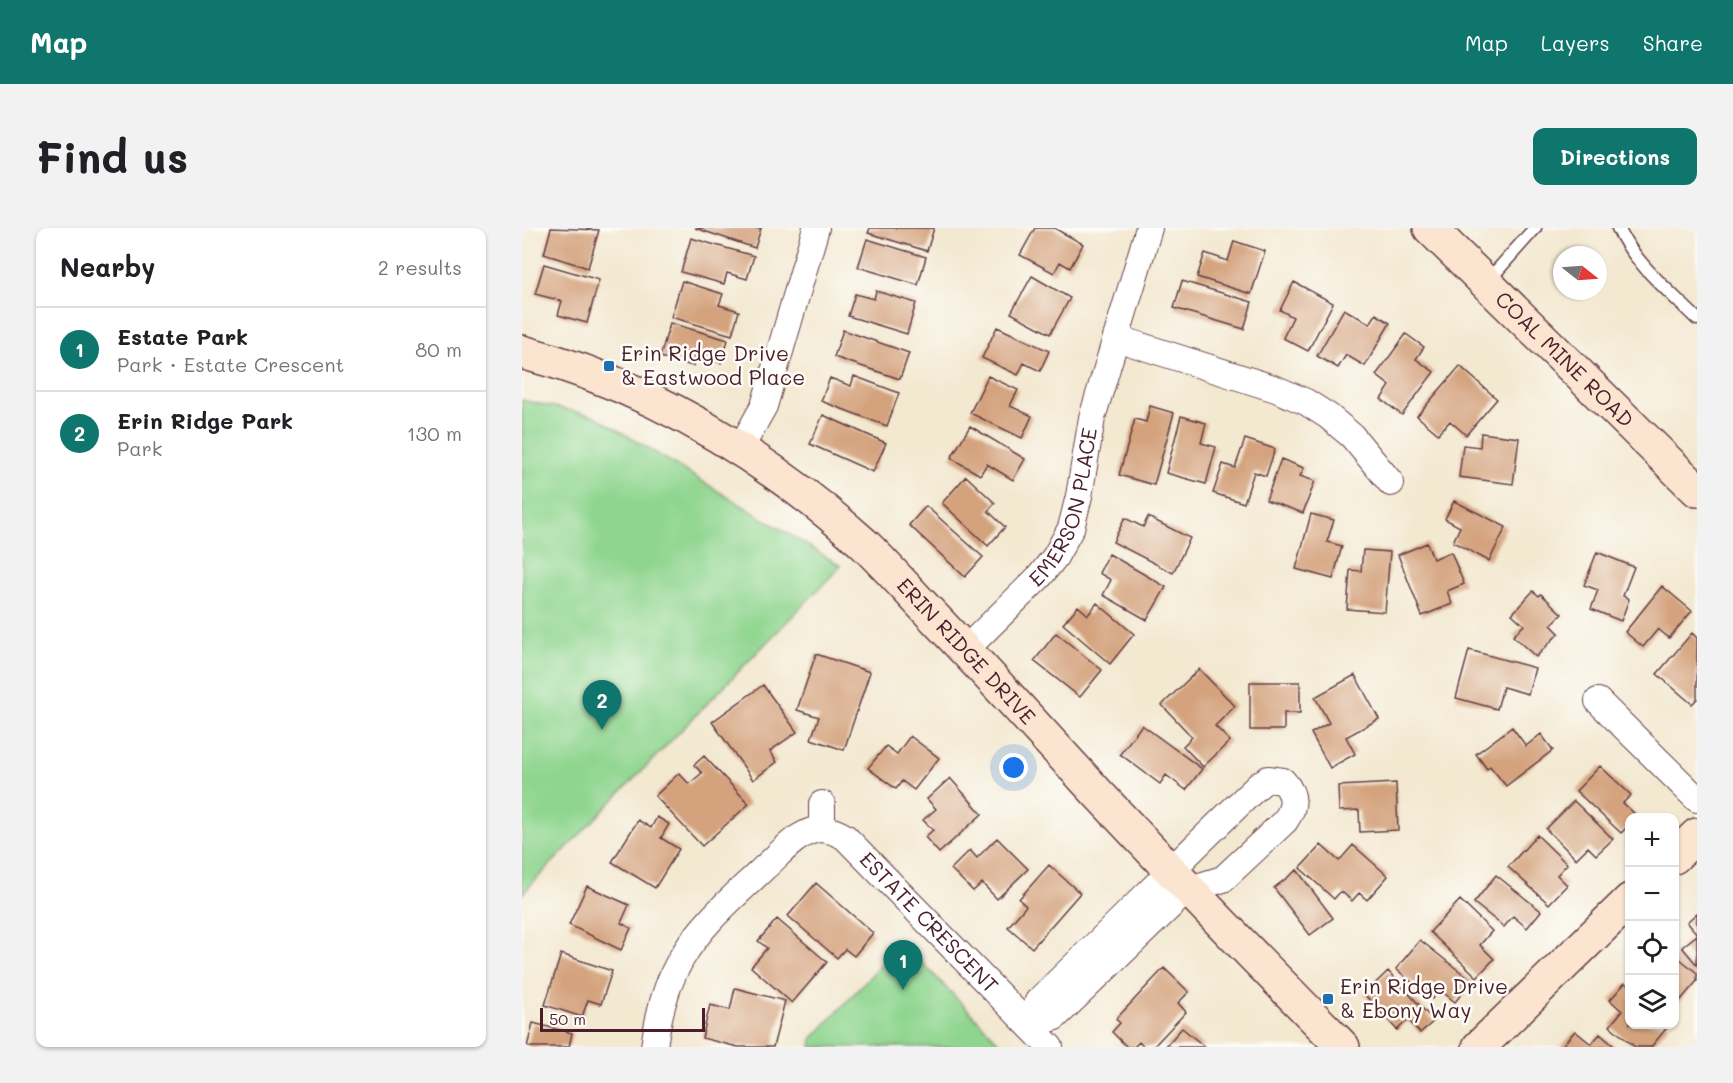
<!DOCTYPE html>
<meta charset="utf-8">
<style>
body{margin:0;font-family:Mali,sans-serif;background:#f2f2f2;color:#202124}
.controls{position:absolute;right:18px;bottom:18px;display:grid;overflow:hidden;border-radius:12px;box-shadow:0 2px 4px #0004}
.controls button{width:54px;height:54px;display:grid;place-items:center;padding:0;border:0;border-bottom:2px solid #e0e0e0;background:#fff;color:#202124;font:30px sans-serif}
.compass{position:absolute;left:1031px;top:18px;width:54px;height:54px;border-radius:50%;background:#fff;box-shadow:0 2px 4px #0004;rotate:107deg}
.scale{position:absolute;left:18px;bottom:15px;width:165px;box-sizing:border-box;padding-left:6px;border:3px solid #4a1f2b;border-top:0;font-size:16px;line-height:21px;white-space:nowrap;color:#4a1f2b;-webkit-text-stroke:4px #fdfcf7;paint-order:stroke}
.you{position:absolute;left:492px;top:540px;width:21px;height:21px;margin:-15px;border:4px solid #fff;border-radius:50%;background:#1a73e8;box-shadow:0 0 0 9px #1a73e833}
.badge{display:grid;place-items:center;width:39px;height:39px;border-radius:50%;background:#0f766e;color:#fff;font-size:20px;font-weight:700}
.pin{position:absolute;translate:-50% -50px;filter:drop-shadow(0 2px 3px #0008)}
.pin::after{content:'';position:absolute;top:32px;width:21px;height:18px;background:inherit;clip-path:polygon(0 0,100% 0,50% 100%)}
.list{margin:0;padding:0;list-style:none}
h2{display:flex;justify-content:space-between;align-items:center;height:78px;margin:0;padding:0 24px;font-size:26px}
h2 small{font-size:20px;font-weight:400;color:#757577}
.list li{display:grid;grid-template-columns:39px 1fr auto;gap:18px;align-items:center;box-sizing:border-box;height:84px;padding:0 24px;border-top:2px solid #e0e0e0}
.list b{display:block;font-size:22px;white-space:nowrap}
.list p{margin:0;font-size:20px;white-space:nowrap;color:#757577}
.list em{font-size:20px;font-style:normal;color:#757577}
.icon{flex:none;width:33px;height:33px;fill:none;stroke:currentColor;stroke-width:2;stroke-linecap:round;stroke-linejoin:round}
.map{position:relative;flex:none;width:1175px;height:819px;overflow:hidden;border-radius:12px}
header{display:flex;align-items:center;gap:36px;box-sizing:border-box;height:84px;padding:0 30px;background:#0f766e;color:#fff}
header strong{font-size:28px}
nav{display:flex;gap:33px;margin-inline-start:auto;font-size:21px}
.intro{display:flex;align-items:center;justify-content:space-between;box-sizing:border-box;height:144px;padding:0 36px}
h1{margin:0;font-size:42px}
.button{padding:15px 27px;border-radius:12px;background:#0f766e;color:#fff;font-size:21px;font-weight:700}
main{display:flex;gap:36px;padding:0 36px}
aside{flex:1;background:#fff;border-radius:12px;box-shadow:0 2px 4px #0004}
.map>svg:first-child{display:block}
.green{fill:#8fd58f;stroke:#6c7a5d;stroke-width:1.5}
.building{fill:#d4a37e}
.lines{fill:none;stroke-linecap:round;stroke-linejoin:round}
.lane-casing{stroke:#633d44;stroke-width:15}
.street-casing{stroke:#633d44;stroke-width:28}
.secondary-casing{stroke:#633d44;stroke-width:36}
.lane{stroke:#fff;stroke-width:12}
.street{stroke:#fff;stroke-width:26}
.secondary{stroke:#fce5d0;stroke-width:33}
.poi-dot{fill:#1f6fb2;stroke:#fdfcf7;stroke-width:2}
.labels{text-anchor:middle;stroke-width:5;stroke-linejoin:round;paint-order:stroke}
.poi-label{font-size:21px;fill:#4a1f2b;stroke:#fdfcf7;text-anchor:start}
.street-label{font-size:21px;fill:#4a1f2b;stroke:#fdfcf7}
</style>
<header>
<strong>Map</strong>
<nav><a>Map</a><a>Layers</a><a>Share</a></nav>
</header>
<div class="intro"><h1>Find us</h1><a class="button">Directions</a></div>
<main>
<aside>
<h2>Nearby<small>2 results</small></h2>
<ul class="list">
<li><span class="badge">1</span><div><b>Estate Park</b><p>Park · Estate Crescent</p></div><em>80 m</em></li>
<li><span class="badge">2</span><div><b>Erin Ridge Park</b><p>Park</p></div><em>130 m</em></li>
</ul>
</aside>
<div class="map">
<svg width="1175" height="819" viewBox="0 0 1175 819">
<rect width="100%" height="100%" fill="#fdfcf7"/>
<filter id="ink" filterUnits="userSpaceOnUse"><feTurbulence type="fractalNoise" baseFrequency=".0167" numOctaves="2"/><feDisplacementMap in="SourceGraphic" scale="12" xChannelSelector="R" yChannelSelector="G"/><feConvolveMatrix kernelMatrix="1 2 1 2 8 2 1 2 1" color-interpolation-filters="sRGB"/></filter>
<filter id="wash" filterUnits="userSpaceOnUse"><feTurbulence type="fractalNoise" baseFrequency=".008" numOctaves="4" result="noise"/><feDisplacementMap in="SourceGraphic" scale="24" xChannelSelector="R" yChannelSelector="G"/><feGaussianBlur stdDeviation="1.35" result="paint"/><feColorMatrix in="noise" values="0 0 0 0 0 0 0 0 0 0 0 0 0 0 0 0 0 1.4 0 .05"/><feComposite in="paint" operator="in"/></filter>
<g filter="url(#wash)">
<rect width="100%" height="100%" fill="#f3e8d0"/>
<path class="green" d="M0,172L73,188L319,338L0,666Z
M380,714L482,819H289L290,811Z"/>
<g id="blocks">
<path class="building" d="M29,0L77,2L66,40L22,26Z
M173,0H239L233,20Z
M348,0H412L405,23L346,5Z
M513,0H532L561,16L548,40L538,34L532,45L498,27Z
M169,10L232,28L225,51L205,45L202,56L159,44Z
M345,11L404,29L396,57L336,39Z
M712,13L743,23L729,66L675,49L683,25L706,33Z
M22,36L77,52L65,95L36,87L40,73L13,66Z
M510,48L548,70L528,106L489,85Z
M160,53L201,66L197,77L217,83L210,107L149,89Z
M660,53L730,74L722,101L652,80Z
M772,54L811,75L786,123L761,110L771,89L758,82Z
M354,63L394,75L385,106L326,88L333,66L352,71Z
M822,81L848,96L854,86L868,95L843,138L824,127L816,140L795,128Z
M148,95L206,112L199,135L174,127L171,138L138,129Z
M475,99L527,123L518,143L502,135L496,147L460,130Z
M321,102L387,125L378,151L312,129Z
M884,106L902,119L894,131L912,144L880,187L859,171L868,158L854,147Z
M938,138L975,171L944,207L928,193L916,206L895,188Z
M332,148L377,165L365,198L299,173L308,150L329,158Z
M466,148L496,162L488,178L510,188L500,210L448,185Z
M628,178L652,185L632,257L597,247L613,191L624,194Z
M301,187L364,215L351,244L288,216Z
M659,188L684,195L679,215L694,219L684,256L644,245Z
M448,198L503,231L491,252L465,236L458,247L429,230Z
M959,205L997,210L991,256L937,249L941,217L958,219Z
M723,211L753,221L744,248L732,244L722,275L691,265L701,236L713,240Z
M759,231L782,240L778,248L793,253L781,285L744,272Z
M444,248L473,275L466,283L483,299L466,318L420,275Z
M932,273L984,299L967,333L931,314L938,299L923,291Z
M404,278L461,329L443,349L387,297Z
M789,286L812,292L805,314L820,318L811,351L774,341Z
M626,289L668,310L651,345L591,314L603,290L621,299Z
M905,315L911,331L929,324L942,356L925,363L930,376L900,388L876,327Z
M841,322L868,324L863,384L825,381L828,342L839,343Z
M1075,324L1112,339L1101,368L1107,371L1099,393L1069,381L1076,362L1062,357Z
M587,326L644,359L625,392L581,367L589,352L577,345Z
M1140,358L1170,383L1147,410L1136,401L1121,419L1103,404Z
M1011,363L1017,368L1019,366L1040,386L1029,397L1037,405L1014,429L991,408L1002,397L990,386Z
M575,375L612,406L588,436L541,396L556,378L566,387Z
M534,405L580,442L558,469L512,433Z
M1170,405L1175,410V471L1170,476L1135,446Z
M947,422L1013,440L1006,466L981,459L975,481L934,470Z
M294,426L348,444L322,522L289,511L297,489L275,482Z
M677,441L713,478L693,498L708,513L681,539L661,518L670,509L640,477Z
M833,447L857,491L824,509L833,526L808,540L789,505L807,495L793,469Z
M728,454H778V485H762V502H728Z
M241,457L275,504L248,523L255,534L231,552L190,494Z
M620,497L680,541L664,562L644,547L638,556L598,526Z
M990,499L1004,518L1019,506L1031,522L984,558L968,538L965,541L954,526Z
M388,508L417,530L392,562L380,553L374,561L346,540L364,518L375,526Z
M182,528L227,576L180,618L133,568L157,545L167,556L180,545L172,537Z
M1078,538L1109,567L1101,575L1115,588L1108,590V596L1099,605L1054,563Z
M428,550L460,586L417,625L403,609L411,602L401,592L414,581L405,571Z
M874,555L876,602L838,604L837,582L817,583L816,558Z
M1052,573L1091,611L1074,627L1066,619L1054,631L1024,601Z
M135,589L147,596L139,610L157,621L133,660L90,634L116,592L129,600Z
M1015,607L1045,636L1035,647L1045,657L1027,676L986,639Z
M475,610L506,641L475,671L460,655L451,663L429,641L448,622L455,630Z
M799,617L817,633L831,617L866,648L845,672L837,665L830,673L819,663L812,671L778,640Z
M527,637L558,665L510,720L486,699L504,678L497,671Z
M775,642L811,690L788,707L752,660Z
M974,647L1019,683L1005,700L991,688L982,699L952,675Z
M294,655L351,705L332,728L323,721L315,730L266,688Z
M65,658L107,677L99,695L109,700L99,722L47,697Z
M938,672L970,703L958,717L972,731L955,749L908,704Z
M1175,685V706L1165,694Z
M255,691L305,734L270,775L229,739L245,720L236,713Z
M1175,707V737L1160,719Z
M898,712L950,753L933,774L918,762L910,771L874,741Z
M39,726L90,743L79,776L66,772L60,789L23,777Z
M1152,726L1175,745V753L1152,780Z
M642,740L667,764L656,775L664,784L631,819H622L617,814L612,819H605L590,804L598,795L594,791Z
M866,743L912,793L898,805L886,792L875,802L842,766Z
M1103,755L1108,759V796H1148L1129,819H1113L1088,798L1100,783L1088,772Z
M213,760L263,773L251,819H216L180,810L188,777L208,782Z
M11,795L50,805L47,819H5Z
M660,800L683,819H643Z
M1053,803L1069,816L1078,806L1093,819H1039Z"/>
</g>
</g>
<g filter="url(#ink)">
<use href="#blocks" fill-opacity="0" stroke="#633d44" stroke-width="1.5"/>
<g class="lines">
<defs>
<path id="lane" d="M1096,0C1113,36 1147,63 1175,91
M964,55L1013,0"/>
<g id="street">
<path d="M594,110L754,161L784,174L806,188L830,208L869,255"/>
<path d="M218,221L242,178L294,0"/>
<path id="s1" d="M443,422L518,348L533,329L549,300L557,268L570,190L627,0"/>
<path d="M1076,473L1175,571"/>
<path d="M746,551L761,553C774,567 773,579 763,593L701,651L665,662L533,789L508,798L516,773C591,701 663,627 738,556Z"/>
<path d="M300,600V576"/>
<path id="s2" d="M132,819C136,788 143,758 159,731C180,695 212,669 242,640C258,626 273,607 293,602C304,599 314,604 323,609L528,819"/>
</g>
<g id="secondary">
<path id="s3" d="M908,0L1175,262"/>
<path id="s4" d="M0,124C128,158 242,227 341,315C363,336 384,360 405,382C456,435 505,489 555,543C642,637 731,728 821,819"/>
<path d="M1152,629L1175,607"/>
<path d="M957,819L1108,672"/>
</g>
</defs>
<use href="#lane" class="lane-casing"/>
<use href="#street" class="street-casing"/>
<use href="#secondary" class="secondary-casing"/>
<use href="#lane" class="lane"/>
<use href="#street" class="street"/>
<use href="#secondary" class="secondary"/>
</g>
</g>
<g class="poi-dot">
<rect x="81" y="132" width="12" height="12" rx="3"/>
<rect x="800" y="765" width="12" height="12" rx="3"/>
</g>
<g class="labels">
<g class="poi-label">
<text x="99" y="133">Erin Ridge Drive<tspan x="99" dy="24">&amp; Eastwood Place</tspan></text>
<text x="818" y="766">Erin Ridge Drive<tspan x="818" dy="24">&amp; Ebony Way</tspan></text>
</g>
<g class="street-label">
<text dy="7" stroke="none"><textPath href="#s3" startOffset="188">COAL MINE ROAD</textPath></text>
<text dy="7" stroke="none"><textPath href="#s1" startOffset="180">EMERSON PLACE</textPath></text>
<text dy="7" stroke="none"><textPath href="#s4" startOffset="544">ERIN RIDGE DRIVE</textPath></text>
<text dy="7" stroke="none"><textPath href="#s2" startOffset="432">ESTATE CRESCENT</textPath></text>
</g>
</g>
</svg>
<div class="controls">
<button>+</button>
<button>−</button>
<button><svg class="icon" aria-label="locate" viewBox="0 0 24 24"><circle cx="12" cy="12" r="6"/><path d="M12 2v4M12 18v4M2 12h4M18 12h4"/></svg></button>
<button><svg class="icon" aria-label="layers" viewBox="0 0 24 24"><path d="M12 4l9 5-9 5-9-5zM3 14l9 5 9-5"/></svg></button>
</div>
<svg class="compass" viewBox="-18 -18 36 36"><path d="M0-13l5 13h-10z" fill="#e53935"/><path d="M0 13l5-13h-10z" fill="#757577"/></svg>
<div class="scale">50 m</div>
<div class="you"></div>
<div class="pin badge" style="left:381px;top:762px">1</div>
<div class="pin badge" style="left:80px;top:502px">2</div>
</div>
</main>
